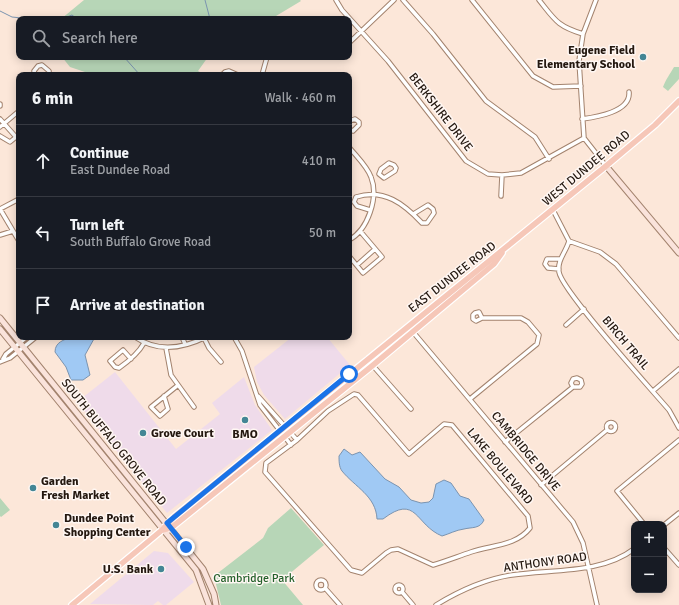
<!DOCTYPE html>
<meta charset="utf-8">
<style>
body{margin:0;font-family:Signika,sans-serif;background:#242831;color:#f1f3f6}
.controls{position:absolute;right:12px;bottom:12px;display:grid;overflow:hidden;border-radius:8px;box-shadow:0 2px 10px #0003}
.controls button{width:36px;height:36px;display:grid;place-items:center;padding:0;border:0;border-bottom:1px solid #363941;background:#171b24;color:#f1f3f6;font:20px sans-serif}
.stop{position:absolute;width:12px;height:12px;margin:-9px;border:3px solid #1a73e8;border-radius:50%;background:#fff}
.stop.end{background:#1a73e8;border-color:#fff;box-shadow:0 1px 4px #0008}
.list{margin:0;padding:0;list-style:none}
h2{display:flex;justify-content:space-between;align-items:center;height:52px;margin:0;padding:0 16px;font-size:17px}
h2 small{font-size:13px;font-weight:400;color:#9ea1a6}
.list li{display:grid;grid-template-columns:26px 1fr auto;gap:12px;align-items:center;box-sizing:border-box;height:72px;padding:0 16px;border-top:1px solid #363941}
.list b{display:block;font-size:15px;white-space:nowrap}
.list p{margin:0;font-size:13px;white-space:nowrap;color:#9ea1a6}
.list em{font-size:13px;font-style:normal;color:#9ea1a6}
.icon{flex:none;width:22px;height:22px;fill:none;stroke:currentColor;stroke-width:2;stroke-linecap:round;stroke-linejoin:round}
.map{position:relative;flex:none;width:679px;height:605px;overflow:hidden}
.search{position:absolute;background:#171b24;box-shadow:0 2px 10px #0003;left:16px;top:16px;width:336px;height:44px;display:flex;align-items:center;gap:10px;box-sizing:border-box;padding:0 14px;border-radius:8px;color:#9ea1a6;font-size:15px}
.panel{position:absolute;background:#171b24;box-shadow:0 2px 10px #0003;left:16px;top:72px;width:336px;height:268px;border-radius:8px}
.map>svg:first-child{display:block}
.commercial{fill:#efdbea}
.green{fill:#b7d6b7}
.water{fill:#a0c9f4;stroke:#7b94b0}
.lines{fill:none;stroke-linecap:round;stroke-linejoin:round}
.stream{stroke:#7b94b0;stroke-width:1}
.minor-casing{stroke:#a3836e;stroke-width:5.5}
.secondary-casing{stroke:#a3836e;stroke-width:7}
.primary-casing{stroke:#fff;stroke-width:8}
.minor{stroke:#fff;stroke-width:3.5}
.secondary{stroke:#fae3db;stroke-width:5}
.primary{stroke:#f6c7b8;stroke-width:5.5}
.route{stroke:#1a73e8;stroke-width:5}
.poi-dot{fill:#438695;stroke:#fff7f3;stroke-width:1.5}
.labels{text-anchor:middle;stroke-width:3;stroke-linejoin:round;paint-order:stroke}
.poi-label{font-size:12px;font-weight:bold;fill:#241810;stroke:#fff7f3;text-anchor:start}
.street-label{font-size:12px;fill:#241810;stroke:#fff7f3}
.park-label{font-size:12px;fill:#25612b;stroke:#fff7f3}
</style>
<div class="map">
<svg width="679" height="605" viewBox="0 0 679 605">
<rect width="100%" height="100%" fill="#fce7d9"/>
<path class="commercial" d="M292,337H327L350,365L285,419L264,395L257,382L254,367Z
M115,372L176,449L220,414L212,403L244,377L255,405L272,430L167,513L77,402Z
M154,551L168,553L194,582L166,605H163L158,601L153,605L90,604Z"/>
<path class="green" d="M84,0H300L301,1L271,19H61Z
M62,57H208L198,71L205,75H94L70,67Z
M679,67V79L668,91L663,87C666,79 670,74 674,67Z
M0,498L10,510L1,517L0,516Z
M291,508L324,545L282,580L303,605H221L214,576L263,538L268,528Z"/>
<path class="water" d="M71,337H95L85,355L90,375L83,380H71L66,367L55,352C55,342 64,340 71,337Z
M344,449L352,455L360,452L385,479L399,487L411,500L421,503L429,502L433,498L436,484L444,480L451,483L460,496L469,499L484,520C480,529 472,527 464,529C456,530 449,534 442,536C415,525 417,493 383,519H377C376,496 355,487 342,471C339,467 339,461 339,456Z"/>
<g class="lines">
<path class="stream" d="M205,0L210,19
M0,11L12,17L31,19
M62,19L72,15L77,19
M124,57L140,75"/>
<defs>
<path id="minor" d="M336,0L342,10L388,61L466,161L488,174L502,175L521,173L584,138
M403,0L433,34L486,101L535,137L549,159
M472,0L533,76L553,87L581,86
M539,0C555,20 557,26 583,34
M596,0L583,34L579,61L584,138L606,166
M350,42L394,0
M35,75L34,71L38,66L42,65L49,71V75
M222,75L225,72L229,71L238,75
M262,75L267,57
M326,75H329
M0,104V106
M0,119L16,137L10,142L0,136
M582,119C596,117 631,112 629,92
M349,121L355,119L359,122V125L353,131L349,129
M0,127L19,111
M349,147C356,156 367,166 371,177C379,197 368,230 349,240
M389,163L394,165L396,168L395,171L384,178L379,174L381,169Z
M501,196L502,175
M0,209L19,241
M0,209L19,199
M370,210L357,206L354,202L356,197C384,188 404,204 422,223H427L434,213L433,209L428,205L415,213
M553,210L569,241C566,252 557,260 559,272C562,291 651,389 669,410L679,428
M0,235L13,231
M569,241L600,252L616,264L679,338
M349,256L363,273L382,257L360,231
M357,265L375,249
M559,269L548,268L545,264L547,259H560
M19,287V288
M566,325L584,309
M408,326L573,522L583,543L597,605
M135,337C157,352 182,349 206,337
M182,337L185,344
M234,337L242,351L260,405L291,445
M204,338L209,348L221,362
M166,348L171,375L194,407
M3,359L6,354L27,337
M131,359L123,350L110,361L115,367L119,368C129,361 138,354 144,343
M367,359L411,409
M0,362L10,358L36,337
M653,391L679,369
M354,394L358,395L409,454L444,424L452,425L528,516L530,528C516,546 492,545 471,552C459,556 446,561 433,565L398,549L391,550L386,553L362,573L351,570L265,472L266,463L297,440L328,411Z
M164,396L168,409L160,416L151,407L177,386
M258,396L297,440
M470,399L537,344L539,335L528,322L521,318H482L476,321L473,319V315L475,313L479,312L482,318
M606.5 427a4.5 4.5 0 1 1 9 0a4.5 4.5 0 1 1-9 0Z
M505,442L573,387H580L582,384L581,380L577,378L573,379L571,383L573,387
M541,485L607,430
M644,524L617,491L679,440
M664,525L679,513
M664,548L679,565
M316 585a5 5 0 1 1 10 0a5 5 0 1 1-10 0Z
M395 589a4 4 0 1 1 8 0a4 4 0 1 1-8 0Z
M325,588L340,605
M402,592L413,605
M436,605C459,591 485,579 512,575C552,569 601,574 634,549"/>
<path id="secondary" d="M606,166L679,253
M0,318L203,569L214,594L216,605
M0,329L196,570L209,605"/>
<path id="primary" d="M162,530L171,528L372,366L494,264L502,253
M72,605L162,530L174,517L606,166L655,125L679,101"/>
</defs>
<use href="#minor" class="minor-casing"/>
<use href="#secondary" class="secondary-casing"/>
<use href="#primary" class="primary-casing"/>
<use href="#minor" class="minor"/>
<use href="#secondary" class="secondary"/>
<use href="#primary" class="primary"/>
</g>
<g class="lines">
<path class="route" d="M186,547L167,523L349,374"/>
</g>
<g class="poi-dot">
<circle cx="643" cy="57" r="4"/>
<circle cx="245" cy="420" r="4"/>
<circle cx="143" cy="433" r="4"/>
<circle cx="33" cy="488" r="4"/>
<circle cx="56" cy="525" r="4"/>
<circle cx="161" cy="569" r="4"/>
</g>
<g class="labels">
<g class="poi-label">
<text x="635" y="54" text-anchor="end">Eugene Field<tspan x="635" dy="14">Elementary School</tspan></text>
<text x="151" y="437">Grove Court</text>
<text x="245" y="438" text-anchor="middle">BMO</text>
<text x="41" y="485">Garden<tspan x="41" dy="14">Fresh Market</tspan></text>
<text x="64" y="522">Dundee Point<tspan x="64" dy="14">Shopping Center</tspan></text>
<text x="153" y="573" text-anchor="end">U.S. Bank</text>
</g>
<g class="street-label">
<text transform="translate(441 112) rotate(52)" y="4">BERKSHIRE DRIVE</text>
<text transform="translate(586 168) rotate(-40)" y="4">WEST DUNDEE ROAD</text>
<text transform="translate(452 277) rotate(-38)" y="4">EAST DUNDEE ROAD</text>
<text transform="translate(626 343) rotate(50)" y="4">BIRCH TRAIL</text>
<text transform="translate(114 442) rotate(51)" y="4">SOUTH BUFFALO GROVE ROAD</text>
<text transform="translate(526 451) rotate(50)" y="4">CAMBRIDGE DRIVE</text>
<text transform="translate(500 466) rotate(50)" y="4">LAKE BOULEVARD</text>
<text transform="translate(545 562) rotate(-8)" y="4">ANTHONY ROAD</text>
</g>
<g class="park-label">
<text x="254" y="582">Cambridge Park</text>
</g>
</g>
</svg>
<div class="controls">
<button>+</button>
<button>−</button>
</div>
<div class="stop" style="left:349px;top:374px"></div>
<div class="stop end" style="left:186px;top:547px"></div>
<div class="search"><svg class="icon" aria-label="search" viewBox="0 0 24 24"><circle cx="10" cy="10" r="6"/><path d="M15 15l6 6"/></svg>Search here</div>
<section class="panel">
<h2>6 min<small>Walk · 460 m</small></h2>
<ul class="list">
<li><svg class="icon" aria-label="ahead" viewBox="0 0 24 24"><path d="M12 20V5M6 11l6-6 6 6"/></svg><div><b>Continue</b><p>East Dundee Road</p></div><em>410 m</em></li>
<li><svg class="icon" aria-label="left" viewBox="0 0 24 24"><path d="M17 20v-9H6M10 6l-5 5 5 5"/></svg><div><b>Turn left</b><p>South Buffalo Grove Road</p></div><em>50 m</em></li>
<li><svg class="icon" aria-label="arrive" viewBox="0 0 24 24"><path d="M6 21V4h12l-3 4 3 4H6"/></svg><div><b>Arrive at destination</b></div></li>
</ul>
</section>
</div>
